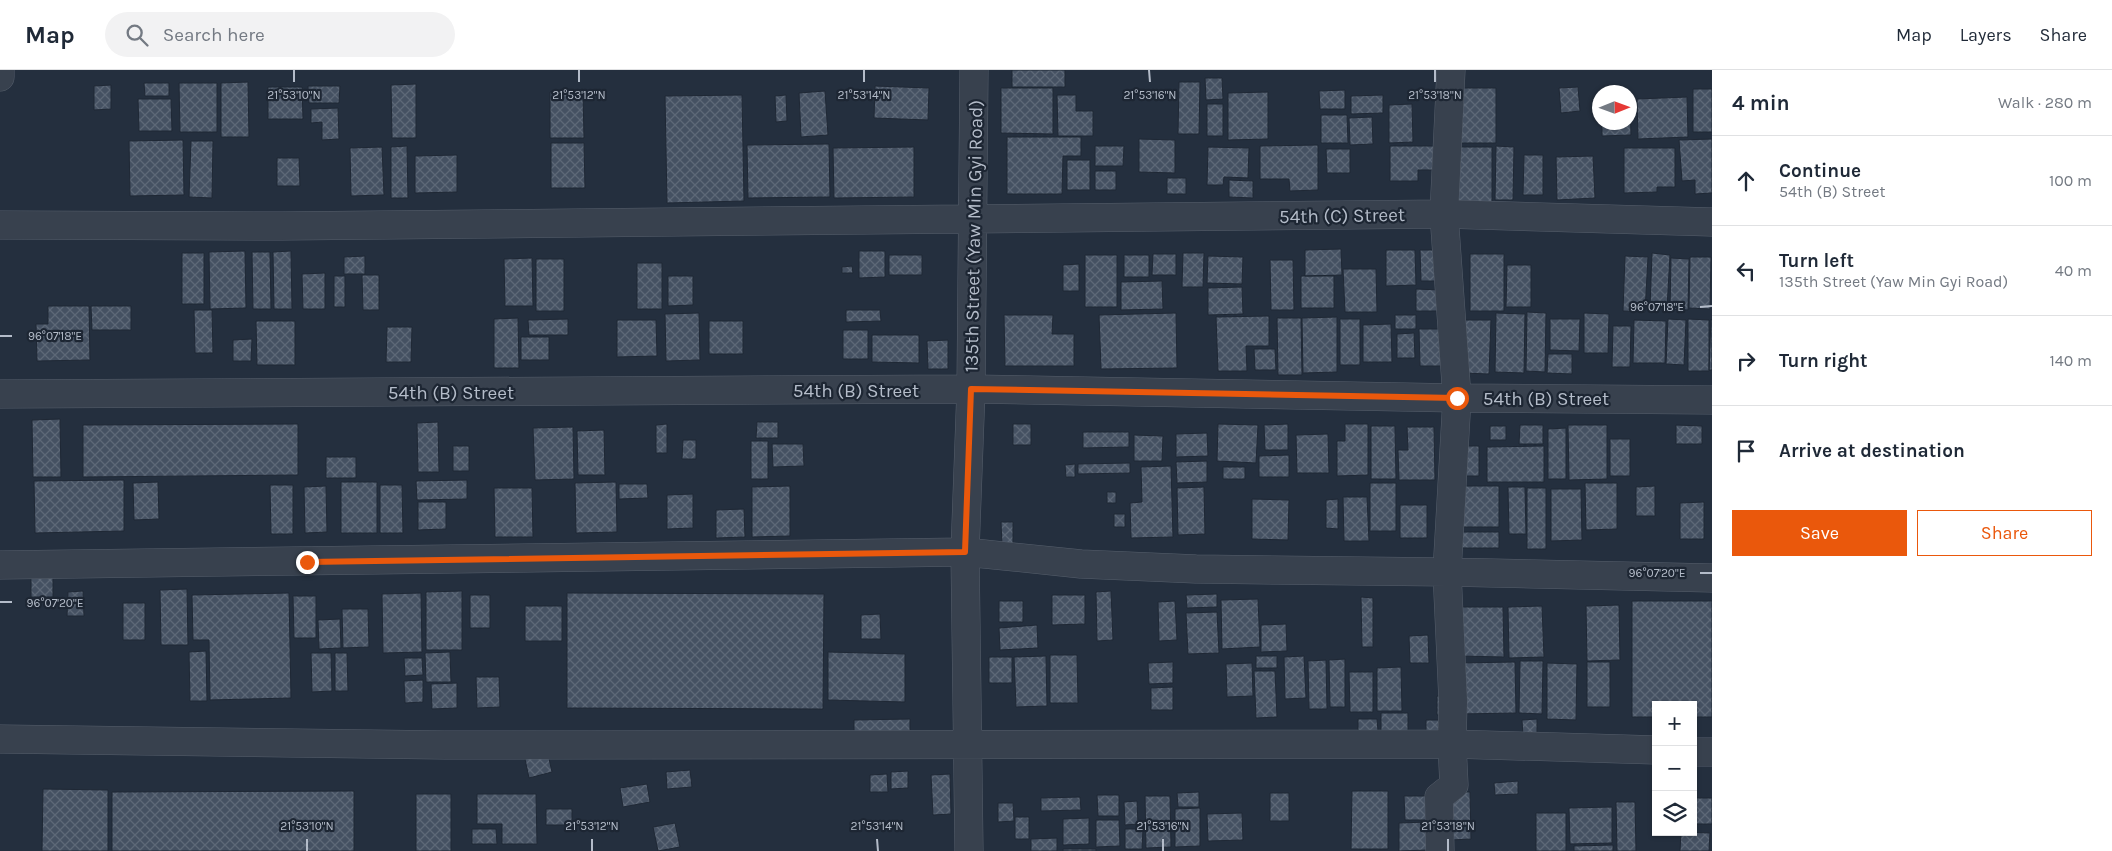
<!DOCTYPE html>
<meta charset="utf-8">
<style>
body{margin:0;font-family:Karla,sans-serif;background:#f2f2f3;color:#1f2937}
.controls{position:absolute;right:15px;bottom:15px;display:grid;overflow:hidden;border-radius:0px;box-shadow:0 1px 4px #0004}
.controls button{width:45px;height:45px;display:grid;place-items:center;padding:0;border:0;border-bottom:1px solid #e0e1e3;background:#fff;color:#1f2937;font:25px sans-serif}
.compass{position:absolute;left:1592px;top:15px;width:45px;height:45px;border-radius:50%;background:#fff;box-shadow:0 1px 4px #0004;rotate:89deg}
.stop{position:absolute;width:15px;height:15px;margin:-11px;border:4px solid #ea580c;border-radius:50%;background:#fff}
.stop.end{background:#ea580c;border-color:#fff;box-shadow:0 1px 5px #0008}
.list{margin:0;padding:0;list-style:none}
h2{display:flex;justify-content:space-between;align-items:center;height:65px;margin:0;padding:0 20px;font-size:21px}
h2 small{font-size:16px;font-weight:400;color:#747a83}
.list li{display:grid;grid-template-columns:32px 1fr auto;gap:15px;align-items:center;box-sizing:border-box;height:90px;padding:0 20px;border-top:1px solid #e0e1e3}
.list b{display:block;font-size:19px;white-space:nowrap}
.list p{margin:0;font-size:16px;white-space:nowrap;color:#747a83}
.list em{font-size:16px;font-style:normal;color:#747a83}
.actions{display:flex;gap:10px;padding:15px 20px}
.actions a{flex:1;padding:11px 0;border:1px solid #ea580c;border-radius:0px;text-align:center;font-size:18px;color:#ea580c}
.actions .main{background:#ea580c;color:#fff}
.icon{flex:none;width:28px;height:28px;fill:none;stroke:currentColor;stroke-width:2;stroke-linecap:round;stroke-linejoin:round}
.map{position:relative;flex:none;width:1712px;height:781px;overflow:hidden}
header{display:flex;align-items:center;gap:30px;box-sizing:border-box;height:70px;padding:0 25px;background:#fff;border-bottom:1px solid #e0e1e3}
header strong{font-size:24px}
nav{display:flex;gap:28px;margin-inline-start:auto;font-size:18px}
.search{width:350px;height:45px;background:#f2f2f3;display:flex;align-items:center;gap:12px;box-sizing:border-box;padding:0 18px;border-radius:28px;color:#747a83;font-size:19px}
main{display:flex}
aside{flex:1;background:#fff}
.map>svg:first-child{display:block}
.building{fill:url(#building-cross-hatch);stroke:#1f2835}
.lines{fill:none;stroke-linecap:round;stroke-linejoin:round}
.minor-casing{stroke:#565f6c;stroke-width:29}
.minor{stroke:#38414e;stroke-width:28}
.route{stroke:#ea580c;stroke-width:6}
.ticks{fill:none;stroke:#b4bcc9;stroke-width:2}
.labels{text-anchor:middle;stroke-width:4.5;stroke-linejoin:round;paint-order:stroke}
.street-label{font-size:19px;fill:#b4bcc9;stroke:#1d2633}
.ticks-label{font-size:12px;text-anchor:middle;fill:#b4bcc9;stroke:#1d2633;stroke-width:4.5;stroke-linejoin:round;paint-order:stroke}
</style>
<header>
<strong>Map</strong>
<div class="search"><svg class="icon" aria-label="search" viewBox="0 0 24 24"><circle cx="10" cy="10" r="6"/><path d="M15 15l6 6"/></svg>Search here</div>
<nav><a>Map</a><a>Layers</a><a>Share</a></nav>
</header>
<main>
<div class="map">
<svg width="1712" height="781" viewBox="0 0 1712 781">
<defs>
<pattern id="building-cross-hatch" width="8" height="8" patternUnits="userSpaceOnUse" patternTransform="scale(1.25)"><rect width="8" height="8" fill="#455162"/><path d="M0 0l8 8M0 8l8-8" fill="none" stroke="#5d6877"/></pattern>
</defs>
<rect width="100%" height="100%" fill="#242f3e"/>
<path class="building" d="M1012,0H1065V17H1012Z
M1205,8H1222L1223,29L1206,30Z
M248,12L249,67H221V13Z
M1179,12H1200L1199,64H1178Z
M144,13H169V26H145Z
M179,13H217V62H180Z
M416,14V68H392L391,15Z
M111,15V39L94,40V16Z
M308,16H340L339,33H309Z
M875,16L929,18L928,50L874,48Z
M268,17H302L303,49H268Z
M1578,17L1580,41L1561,43L1559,18Z
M1001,18H1053V64L1001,63Z
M1454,18H1496V73H1454Z
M1693,19H1712V62H1693Z
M1345,20V39H1320L1319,21Z
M825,21L828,65L801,67L799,23Z
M550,22H583L584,68H550Z
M1268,22V69L1228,70V23Z
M742,25L744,131L667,133L665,26Z
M786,25L787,51L776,52L775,26Z
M1057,25H1076V41H1093V66H1058Z
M1383,25V43L1351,44V26Z
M1687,27L1688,67L1638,69L1637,29Z
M138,29H171L172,61H139Z
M1630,31L1631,65L1602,66V52H1630Z
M1207,34H1223V66H1207Z
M1412,34L1413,72L1389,73V35Z
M338,38L339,69L322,70V52L311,53V39Z
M1321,45H1347L1348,73H1321Z
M1372,47L1373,74L1350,75L1349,48Z
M1007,67H1081V86H1063L1062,124H1007Z
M1139,69L1175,70V103L1139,102Z
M1712,69V123L1695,124V110L1682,111L1679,70Z
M183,70L184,125L130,126L129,71Z
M191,71H213L212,128L189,127Z
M551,73H584L585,118H551Z
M829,74L830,127L748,128L747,75Z
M1318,75V120L1290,121L1289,109H1260V76Z
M407,76L408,128H391V77Z
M1095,76H1124L1123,96H1095Z
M1390,76H1434L1435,100H1418V111H1390Z
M1496,76L1514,77L1513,130H1495Z
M382,77L384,125L351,126L350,78Z
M914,77V127L834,128L833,78Z
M1208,77L1249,78L1248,108L1224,107L1223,115H1207Z
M1456,77H1492V132L1456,131Z
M1624,78H1675V117H1657V122L1624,123Z
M1326,79H1350V103H1327Z
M457,85V122L415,123V86Z
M1524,85H1543V125H1523Z
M1593,86L1595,128L1557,130L1556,87Z
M277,88H299L300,116H277Z
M1067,90H1090V120H1067Z
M1095,101H1116V120H1095Z
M1167,108H1186V124H1167Z
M1229,110L1253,111V128L1229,127Z
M1341,179L1342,205L1305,206V180Z
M1386,180H1415L1416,215L1386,216Z
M1420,180H1437L1438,211H1421Z
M245,181L246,238L210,239L209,182Z
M291,181L292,239H274L273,182Z
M859,181H885V207L859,208Z
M252,182H270L271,239H253Z
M182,183H204V234H182Z
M1183,183H1204L1203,217H1182Z
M1652,183L1670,185L1667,239L1650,238Z
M1153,184H1176V205H1152Z
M1470,184H1504V241H1470Z
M889,185H922V205H889Z
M1085,185H1117V237H1085Z
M1124,185H1149V207H1124Z
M365,186V204H344V187Z
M1208,186L1243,187L1242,214L1207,213Z
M1625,186L1648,187L1645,242L1623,241Z
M1690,187H1711L1710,239L1689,238Z
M532,188L533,236H505L504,189Z
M1671,188L1689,189L1688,240L1670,239Z
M536,189H564V241H536Z
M1270,190H1293L1294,240H1271Z
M637,193H662V239H637Z
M1079,194V221H1063V195Z
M1507,195H1531V237H1506Z
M852,196L853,203H842V197Z
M1343,199H1376L1377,242H1345Z
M325,203V239H303L302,204Z
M362,205H379V240H363Z
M334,206H345V237H334Z
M668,206H693V235L668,236Z
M1301,206H1334V238H1301Z
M1162,211L1163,239L1121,240V212Z
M1242,217L1243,244L1208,245V218Z
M1416,219L1440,220V241H1416Z
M48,236H89L90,290L37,291L36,254H48Z
M91,236H131V260H92Z
M194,240H212L213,283H195Z
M846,240H880L881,251L846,252Z
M1527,242L1546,243L1545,302L1526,301Z
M699,243L700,290L666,291L665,244Z
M1176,243L1177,298L1101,299L1099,245Z
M1496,243L1525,244L1524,303L1495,302Z
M1584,243L1609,244L1608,283H1584Z
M1004,245H1053L1052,264H1074V296H1005Z
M1395,245H1416V259H1395Z
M1269,246V276H1246L1247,301H1218L1216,247Z
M1337,247V302L1303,303L1302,248Z
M518,248L519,298H494V249Z
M1277,248H1301L1302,305H1278Z
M568,249V265H529L528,250Z
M1340,249H1360V295H1340Z
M1550,249H1580L1579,281L1550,280Z
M1668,249L1686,250L1684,295L1666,294Z
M1688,249L1709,250V301H1688Z
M1711,249L1712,250V300H1709Z
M617,250H656L657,286L617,287Z
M1463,250H1491L1489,304L1462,303Z
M1634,250L1666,251L1665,293H1633Z
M256,251H295V295H257Z
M709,251H743V284H709Z
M1391,254L1392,292H1363V255Z
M1613,256H1631L1630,297H1612Z
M387,257H412L411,292H386Z
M1419,259H1441V296H1420Z
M843,260H868V289H843Z
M1414,263L1415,288H1397V264Z
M872,265H919V293L872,292Z
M521,267H549V290H521Z
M252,269L251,291H233V270Z
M948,270V299H928L927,271Z
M1254,279H1275L1276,300H1255Z
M1548,284H1572V304L1547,303Z
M60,349L61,407H33L32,350Z
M438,352L439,402H418L417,353Z
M757,352H778V368H756Z
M298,354V405L83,407V355Z
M667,354V383H656V355Z
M1013,354H1031V375H1013Z
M1218,354L1258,355L1256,393L1217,391Z
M1288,354V380H1265L1264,355Z
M1345,354H1368V405L1337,406V371H1345Z
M1520,355H1543V374H1519Z
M1568,355H1607V409L1569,410Z
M1676,355L1702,356V374H1676Z
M1371,356H1395L1396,409H1371Z
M1490,356H1506V370H1490Z
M573,357L574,409L535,410L533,358Z
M1407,357H1434L1435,410H1399L1398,380H1408Z
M1566,358V409H1548V359Z
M604,360L605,405H578L577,361Z
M1083,362H1129V377L1083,378Z
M1207,363L1208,386L1176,387V364Z
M1328,364L1329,403H1297L1296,365Z
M1134,365L1163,366L1162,391H1134Z
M1610,369H1630V406H1610Z
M683,370H696V389H682Z
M751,371H768V409H751Z
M772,374H803L804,396L773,397Z
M453,376H469V401H453Z
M1464,376H1479V406H1464Z
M1544,376V412H1487V377Z
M1289,385V407H1259V386Z
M326,387H356V408H326Z
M1207,391V412L1177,413L1176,392Z
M1130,393V403L1078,404V394Z
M1075,394V407H1066L1065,395Z
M1171,396L1173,467L1131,468L1130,433L1142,432L1141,397Z
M1223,397H1245V409H1223Z
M124,410V461L35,463L34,411Z
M467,410V429L417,430L416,411Z
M158,412L159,449L134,450L133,413Z
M341,412H377V463H341Z
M616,412L617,462L576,463L575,413Z
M1370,413H1396V461H1370Z
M1585,413H1617V459L1586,460Z
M619,414H647L648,428L619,429Z
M270,415H293V464H271Z
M380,415H402L403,463H380Z
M326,416L327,462L305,463L304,417Z
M790,416V466L752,467V417Z
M1461,416H1499V457H1461Z
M1655,416V446H1636V417Z
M1204,417L1205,464L1178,465L1177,418Z
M1508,417H1525L1526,464H1509Z
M494,418H532L533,467H495Z
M1527,418H1546V479H1527Z
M1551,419H1581L1582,470L1551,471Z
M1107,422H1116V433H1107Z
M693,424V458L667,459V425Z
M1343,427H1367L1369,471H1344Z
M1252,429L1289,430L1288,470L1252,469Z
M1338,429V459L1326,458V430Z
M418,432H446V459L418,460Z
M1704,432V469H1680V433Z
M1400,435H1427V468H1400Z
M744,439L745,467L716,468V440Z
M1114,444H1125V457H1114Z
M1001,452H1013V476H1002Z
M1459,462H1499V478H1459Z
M31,503H53V527H31Z
M187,519L188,575H161L160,520Z
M83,521L84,546H67L68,522Z
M462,521V580H426V522Z
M1111,521L1113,570L1097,571L1096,522Z
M289,523L291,628L210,630L209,570H193L192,525Z
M421,523L422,582L383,583L382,524Z
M567,523L824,524L823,639L567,638Z
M1217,524V537L1187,538L1186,525Z
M470,525H490V558H470Z
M1052,525H1085V554L1052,555Z
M293,526H316V568H294Z
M1361,527L1373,528V577H1362Z
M1258,529L1260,577L1222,579L1221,530Z
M999,531H1023V552H999Z
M1175,531L1177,570L1159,571L1158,532Z
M1632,531H1712V647H1693V635H1656V647H1632Z
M123,533H145V570H123Z
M1619,535L1620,590L1587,591L1586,536Z
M525,536H562V571H525Z
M1542,536L1544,587L1509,588L1508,537Z
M1458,537H1503L1504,587L1458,586Z
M342,539H368L369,577L343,578Z
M1217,542L1219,583L1188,584L1186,543Z
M880,544L881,569H861V545Z
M340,549L341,578L319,579L318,550Z
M1286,554L1287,581L1261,582V555Z
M1037,555L1038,578L1000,580L999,558Z
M1428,565L1429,593H1410L1409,566Z
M206,581L207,631H190L189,582Z
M450,582L451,612H426L425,583Z
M828,582L905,584V632L828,630Z
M311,583H331L332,621L312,622Z
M335,583H347L348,621H335Z
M1050,585H1077L1078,633H1050Z
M1046,586L1047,636L1016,637L1014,587Z
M1256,586H1277V598H1256Z
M1304,586L1306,628L1285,629L1284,587Z
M989,587H1012V613H989Z
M404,588H422L423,605L405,606Z
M1345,589V637H1330L1329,590Z
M1326,590L1327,639H1309L1308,591Z
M1520,591H1543L1542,644L1519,643Z
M1173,592V613L1149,614L1148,593Z
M1515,592L1516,643L1460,644L1459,593Z
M1587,592H1610V637H1587Z
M1252,593L1253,626L1227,627L1226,594Z
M1547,593L1577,594L1576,650L1547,649Z
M1401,597L1402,641H1377V598Z
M1254,601H1275L1277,647L1256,648Z
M1349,602H1373V642H1350Z
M476,607H499L500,637L477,638Z
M423,610V632L405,633L404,611Z
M457,613V638L432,639L431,614Z
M1173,617V640H1151V618Z
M1437,626H1448V645H1437Z
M1381,643H1408V663L1381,662Z
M910,649V661L854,663V650Z
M1358,649H1377L1378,661H1358Z
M1537,649V667H1523L1522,650Z
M1426,650H1448L1447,661H1426Z
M548,684L552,702L529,708L525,689Z
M690,700L692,717L667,719L666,702Z
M908,701V718L891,719V702Z
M887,704L888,722H870V705Z
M950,704L951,744L933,745L931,705Z
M1518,711V724L1495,725L1494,713Z
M647,714L650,732L623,737L620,718Z
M43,719L108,720V781H42Z
M354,721V781H112V722Z
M1352,721H1388V779H1351Z
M1199,722V737H1178L1177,723Z
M1450,722H1470L1471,769L1451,770Z
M1270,723H1289V751H1270Z
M416,724H451V781H416Z
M477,724H536L537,774H502V754H477Z
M1097,725H1119V746H1098Z
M1145,726H1170L1171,777L1146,778Z
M1404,726H1435L1436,750H1405Z
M1080,727L1081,740L1041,741V728Z
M1693,728H1712V754H1693Z
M1137,731L1138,754L1125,755L1124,732Z
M1616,732H1635L1636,781H1617Z
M998,733H1013L1014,751L998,752Z
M1612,737V773L1570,774L1569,738Z
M1200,738V776L1175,777V739Z
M546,739H572V755H546Z
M1242,743L1243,770L1208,771L1207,744Z
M1536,743H1566V781H1536Z
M1015,747H1029V769H1015Z
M1089,748V774L1063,775V749Z
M1096,750H1119L1120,776L1096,777Z
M1428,752L1429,780L1399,781V753Z
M675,753L680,777L658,781L653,757Z
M472,759H496L497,774H472Z
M1125,759H1143L1142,779H1125Z
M1681,762L1710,763L1709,781H1680Z
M1057,768V781H1031V769Z
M1613,775V781H1574V776Z
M1063,779H1096V781H1063Z"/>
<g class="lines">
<defs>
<path id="minor" d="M1451,0L1444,144L1457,328L1447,502L1453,631L1452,674L1656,680
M0,7V0
M1,155L282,156L1444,144L1712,152
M0,324L971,319L1457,328L1712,330
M0,495L965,482L1081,494L1196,499L1447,502L1712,508
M0,669L445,675L1452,674L1454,715L1439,727L1440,781
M1693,682H1712
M969,781L965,482L971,319L974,0"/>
</defs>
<use href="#minor" class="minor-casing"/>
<use href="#minor" class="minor"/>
</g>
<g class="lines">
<path class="route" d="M307,492L965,482L971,319L1457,328"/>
</g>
<path class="ticks" d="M294,0V12M579,0V12M864,0V12M1149,0L1150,12M1435,0V12M1700,237L1712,236M0,266H12M1700,503H1712M0,532H12M307,769V781M592,769V781M877,769L878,781M1163,769V781M1448,769V781"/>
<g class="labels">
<g class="street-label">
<text transform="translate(1342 145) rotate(-1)" y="7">54th (C) Street</text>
<text transform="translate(973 166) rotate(-89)" y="7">135th Street (Yaw Min Gyi Road)</text>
<text x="856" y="327">54th (B) Street</text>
<text x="451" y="329">54th (B) Street</text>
<text x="1546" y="335">54th (B) Street</text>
</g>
</g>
<g class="ticks-label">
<text x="294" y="29">21°53'10"N</text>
<text x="579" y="29">21°53'12"N</text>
<text x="864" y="29">21°53'14"N</text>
<text x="1150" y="29">21°53'16"N</text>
<text x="1435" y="29">21°53'18"N</text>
<text x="1657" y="241">96°07'18"E</text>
<text x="55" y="270">96°07'18"E</text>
<text x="1657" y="507">96°07'20"E</text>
<text x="55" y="537">96°07'20"E</text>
<text x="307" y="760">21°53'10"N</text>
<text x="592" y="760">21°53'12"N</text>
<text x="877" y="760">21°53'14"N</text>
<text x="1163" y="760">21°53'16"N</text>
<text x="1448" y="760">21°53'18"N</text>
</g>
</svg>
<div class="controls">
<button>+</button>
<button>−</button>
<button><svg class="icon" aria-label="layers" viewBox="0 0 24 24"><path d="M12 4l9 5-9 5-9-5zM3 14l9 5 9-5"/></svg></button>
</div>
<svg class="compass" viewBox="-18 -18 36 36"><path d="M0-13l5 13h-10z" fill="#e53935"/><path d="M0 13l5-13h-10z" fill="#747a83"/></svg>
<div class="stop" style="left:1457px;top:328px"></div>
<div class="stop end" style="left:307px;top:492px"></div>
</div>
<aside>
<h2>4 min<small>Walk · 280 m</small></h2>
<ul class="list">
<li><svg class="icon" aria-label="ahead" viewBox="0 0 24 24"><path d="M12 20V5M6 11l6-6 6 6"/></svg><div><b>Continue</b><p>54th (B) Street</p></div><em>100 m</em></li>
<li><svg class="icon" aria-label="left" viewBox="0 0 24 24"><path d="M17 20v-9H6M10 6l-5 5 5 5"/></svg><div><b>Turn left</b><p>135th Street (Yaw Min Gyi Road)</p></div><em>40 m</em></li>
<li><svg class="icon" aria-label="right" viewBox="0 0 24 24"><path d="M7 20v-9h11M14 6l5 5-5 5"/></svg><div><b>Turn right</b></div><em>140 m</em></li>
<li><svg class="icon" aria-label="arrive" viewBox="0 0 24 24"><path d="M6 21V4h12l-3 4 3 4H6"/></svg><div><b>Arrive at destination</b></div></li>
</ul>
<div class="actions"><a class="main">Save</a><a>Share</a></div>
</aside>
</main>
